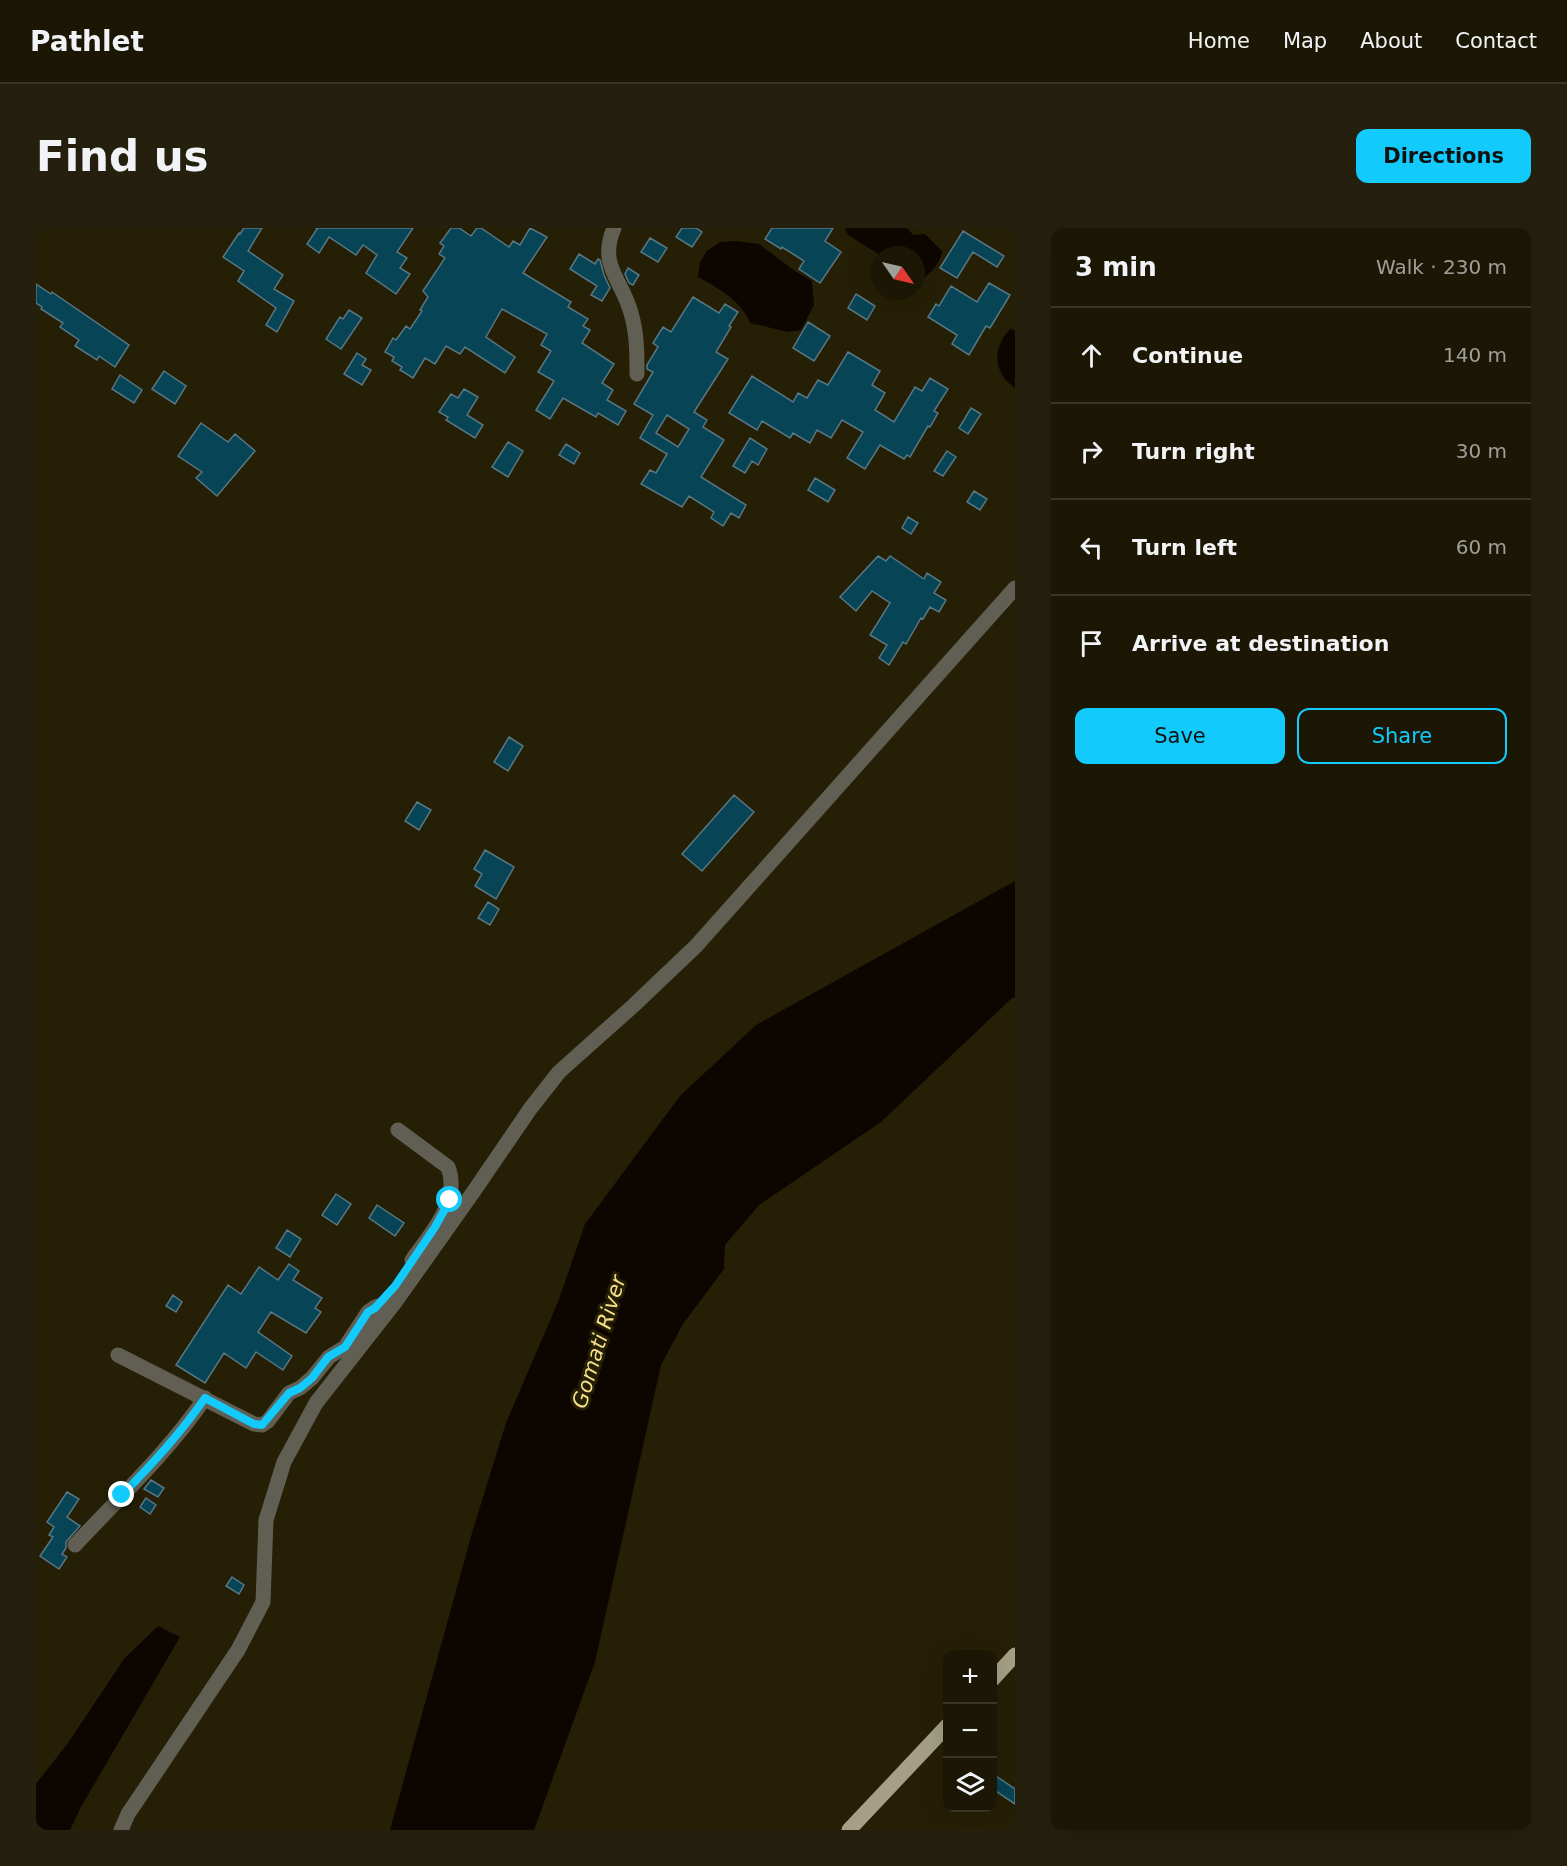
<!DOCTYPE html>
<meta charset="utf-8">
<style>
body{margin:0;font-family:"DejaVu Sans",sans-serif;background:#25200e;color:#f1f3f6}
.controls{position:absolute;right:18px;bottom:18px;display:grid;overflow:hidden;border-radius:12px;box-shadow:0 6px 24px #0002}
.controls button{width:54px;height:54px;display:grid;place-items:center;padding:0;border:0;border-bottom:2px solid #3a3626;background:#1c1704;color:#f1f3f6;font:30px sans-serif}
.compass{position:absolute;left:835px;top:18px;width:54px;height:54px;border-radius:50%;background:#1c1704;box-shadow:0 6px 24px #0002;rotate:124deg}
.stop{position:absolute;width:18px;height:18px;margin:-14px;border:4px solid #12cafb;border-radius:50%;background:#fff}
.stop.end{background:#12cafb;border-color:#fff;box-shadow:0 2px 6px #0008}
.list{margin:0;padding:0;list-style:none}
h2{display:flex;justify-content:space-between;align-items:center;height:78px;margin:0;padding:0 24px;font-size:26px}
h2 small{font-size:20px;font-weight:400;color:#a09f9a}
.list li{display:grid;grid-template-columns:39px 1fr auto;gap:18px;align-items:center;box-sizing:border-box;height:96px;padding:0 24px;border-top:2px solid #3a3626}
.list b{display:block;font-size:22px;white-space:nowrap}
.list em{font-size:20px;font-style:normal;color:#a09f9a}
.actions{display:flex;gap:12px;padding:18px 24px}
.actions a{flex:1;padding:14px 0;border:2px solid #12cafb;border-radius:12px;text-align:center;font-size:21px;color:#12cafb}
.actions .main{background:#12cafb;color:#111}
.icon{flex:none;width:33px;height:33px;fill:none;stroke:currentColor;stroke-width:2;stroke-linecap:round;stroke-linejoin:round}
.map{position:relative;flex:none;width:979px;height:1602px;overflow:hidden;border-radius:12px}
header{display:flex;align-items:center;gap:36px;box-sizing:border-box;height:84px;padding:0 30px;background:#1c1704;border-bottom:2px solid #3a3626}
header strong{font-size:28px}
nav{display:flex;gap:33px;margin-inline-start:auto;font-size:21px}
.intro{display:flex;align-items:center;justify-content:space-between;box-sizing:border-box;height:144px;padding:0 36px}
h1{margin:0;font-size:42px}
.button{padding:15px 27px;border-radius:12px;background:#12cafb;color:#111;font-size:21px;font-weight:700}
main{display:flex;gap:36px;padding:0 36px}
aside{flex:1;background:#1c1704;border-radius:12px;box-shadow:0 6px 24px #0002}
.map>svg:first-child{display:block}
.water{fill:#0d0600}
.building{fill:#074456;stroke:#587782;stroke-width:1.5;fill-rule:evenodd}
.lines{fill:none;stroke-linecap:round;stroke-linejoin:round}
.minor{stroke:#615f53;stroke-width:15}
.major{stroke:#a59f87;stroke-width:15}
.route{stroke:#12cafb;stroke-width:8}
.labels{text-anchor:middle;stroke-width:6;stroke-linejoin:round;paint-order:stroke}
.water-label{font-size:21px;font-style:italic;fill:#f5df88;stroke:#251f06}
</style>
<header>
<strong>Pathlet</strong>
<nav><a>Home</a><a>Map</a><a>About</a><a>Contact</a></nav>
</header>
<div class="intro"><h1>Find us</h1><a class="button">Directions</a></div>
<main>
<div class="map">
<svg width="979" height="1602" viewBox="0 0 979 1602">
<rect width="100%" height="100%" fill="#251f06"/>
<path class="water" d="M809,0H871L877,7L889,6L906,23C904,36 897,42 887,51L880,47V27H844L812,7Z
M699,13L723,16L759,43L776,53L778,77L765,102L752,104L714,95C705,72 682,60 662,49L664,34L671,23L684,14Z
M974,101L979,102V160C957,145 956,120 974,101Z
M979,653V769L975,771L845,894L723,977L689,1017L688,1041L647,1096L625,1137L559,1434L498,1602H354L436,1305L470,1195L522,1074L549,996L644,868L720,797Z
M122,1398L144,1409L45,1579L34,1602H0V1556L32,1515L88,1431Z"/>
<path class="building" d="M208,0H226L212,23L247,47L238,61L258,73L241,104L230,97L240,80L202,53L208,43L187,29L203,5L204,6Z
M280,0H377L361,24L371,30L364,40L374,46L360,66L330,45L341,27L327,17L320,27L293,9L283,25L271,16L281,1Z
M415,0H423L435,8L441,0H445L473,19L477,13L484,17L494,0L511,9L487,45L535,74L532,79L552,91L547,98L554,102L546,115L578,136L566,155L577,162L571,172L590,183L582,197L562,185L560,189L527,170L514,191L500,182L518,153L502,144L515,123L505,117L511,106L466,81L450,109L479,129L469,145L429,119L424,126L410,118L399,136L389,130L377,150L364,142L366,139L356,133L358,129L349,124L357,110L360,112L370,98L374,101L386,83L384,82L392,69L387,63L409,30L403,26L408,18L404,15Z
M646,0H660L666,4L656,19L640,9Z
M736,0H797L789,13L805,24L784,55L763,41L768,33L746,19L745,21L729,11Z
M927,3L968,28L961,39L937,24L921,50L904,40Z
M614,10L631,20L622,34L605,24Z
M543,26L559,36L562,31L564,32L568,47L574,60L566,73L555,67L561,58L534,41Z
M592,40L603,47L597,57L593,55L589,46Z
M953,55L974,67L954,100L950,98L933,127L916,116L921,107L892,89L900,76L903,78L915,58L941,74Z
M0,56L15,66L16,64L93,117L79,139L63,128L61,132L39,118L43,112L24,99L27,95L5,81L6,79L0,75Z
M820,66L839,78L831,92L812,80Z
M657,69L683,85L689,76L702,84L693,98L695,99L680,124L692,131L658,184L671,192L667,199L688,212L665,249L710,277L703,290L695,285L687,298L675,290L678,284L653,268L646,279L605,256L614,242L620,245L631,226L604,210L617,187L598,176L617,144L611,141V137L622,119L617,115L627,99L635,104ZM631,187L653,201L642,219L620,205Z
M313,82L326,90L305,121L290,111L304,89L307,91Z
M772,94L794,108L778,133L757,120Z
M812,124L844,143L836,157L849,165L839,182L858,194L879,159L886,163L894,150L912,161L898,183L902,185L894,199L892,198L874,229L871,227L868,231L844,217L829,241L811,230L827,204L806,192L795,210L781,202L774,215L757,205L754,210L726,193L721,202L693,185L716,148L757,174L762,165L771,170L782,152L792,157Z
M321,125L330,131L326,137L335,142L326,157L308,146Z
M128,143L150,158L139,176L116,161Z
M84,147L106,162L98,175L76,161Z
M428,161L442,169L431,187L447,197L439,210L410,192L412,189L403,184L415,166L422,170Z
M935,180L945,186L932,206L923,200Z
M165,195L192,214L199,206L219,223L181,268L160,250L166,244L142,228Z
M714,210L731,221L722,237L716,233L709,245L697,238Z
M472,214L487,223L472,249L456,239Z
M530,216L544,225L538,236L523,227Z
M911,223L920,229L907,248L898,243Z
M779,250L799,262L792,274L772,262Z
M938,263L951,271L944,282L931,274Z
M872,289L882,295L875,306L866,300Z
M842,328L850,333L854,328L888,351L891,345L905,354L898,365L910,372L903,384L894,379L887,391L885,390L870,416L867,414L853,437L843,430L851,417L834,407L854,375L836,363L820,383L804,369Z
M473,509L487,518L472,543L458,534Z
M698,567L718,584L666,643L646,626Z
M381,574L395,582L383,602L369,593Z
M449,622L478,639L460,671L439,658L446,646L438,641Z
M452,674L463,681L454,697L442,690Z
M300,966L315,976L301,997L286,987Z
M341,977L368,995L359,1008L333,990Z
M251,1002L265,1011L254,1029L240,1020Z
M253,1036L263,1043L257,1052L286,1070L279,1080L285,1084L270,1105L235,1084L222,1104L256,1128L247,1142L220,1124L210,1140L188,1125L169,1155L140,1137L192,1057L205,1066L223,1039L242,1052Z
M137,1067L146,1074L140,1084L130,1078Z
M115,1252L128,1260L122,1269L108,1261Z
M31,1264L43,1271L31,1289L44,1298L30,1314V1320L26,1326L31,1329L23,1341L4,1328L17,1309L13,1307L18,1299L11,1294Z
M110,1270L120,1277L114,1286L104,1279Z
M196,1349L208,1357L203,1366L190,1358Z
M957,1546L979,1561V1576L957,1561Z"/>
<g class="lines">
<path class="minor" d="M578,0C562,38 586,51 595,85C601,105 601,125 601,146
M362,902L412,939C425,973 395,1005 376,1032
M82,1127L218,1196L226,1197L232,1193L253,1165L264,1160L276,1150L293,1129L309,1119L332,1084L339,1079L360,1073
M39,1317C84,1269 132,1224 169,1170
M85,1602L92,1586L202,1422L227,1374L230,1292L248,1234L280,1175L360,1073L438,963L494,881L523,844L597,778L660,718L979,360"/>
<path class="major" d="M957,1451L979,1427
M813,1602L912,1497"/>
</g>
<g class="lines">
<path class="route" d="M86,1267C116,1236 144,1206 169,1170L218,1196L226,1197L253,1165L264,1160L276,1150L292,1129L309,1119L332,1084L339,1080L359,1058L399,999L414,972"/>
</g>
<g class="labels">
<g class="water-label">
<text transform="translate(563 1114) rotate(-73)" y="7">Gomati River</text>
</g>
</g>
</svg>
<div class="controls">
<button>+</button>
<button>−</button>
<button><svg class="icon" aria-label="layers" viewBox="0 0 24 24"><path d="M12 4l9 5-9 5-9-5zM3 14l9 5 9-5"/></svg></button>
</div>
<svg class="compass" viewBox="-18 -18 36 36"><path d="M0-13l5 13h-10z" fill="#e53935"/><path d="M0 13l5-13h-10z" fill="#a09f9a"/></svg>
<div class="stop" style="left:414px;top:972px"></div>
<div class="stop end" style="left:86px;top:1267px"></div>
</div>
<aside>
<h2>3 min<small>Walk · 230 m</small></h2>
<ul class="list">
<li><svg class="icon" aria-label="ahead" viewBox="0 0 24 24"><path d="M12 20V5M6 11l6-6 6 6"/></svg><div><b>Continue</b></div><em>140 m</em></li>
<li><svg class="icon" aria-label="right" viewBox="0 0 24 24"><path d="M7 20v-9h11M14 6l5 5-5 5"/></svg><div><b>Turn right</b></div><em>30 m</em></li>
<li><svg class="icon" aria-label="left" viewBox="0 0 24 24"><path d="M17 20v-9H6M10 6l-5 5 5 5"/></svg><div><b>Turn left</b></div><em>60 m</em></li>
<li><svg class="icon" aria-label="arrive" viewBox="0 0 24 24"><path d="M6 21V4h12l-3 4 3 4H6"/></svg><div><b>Arrive at destination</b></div></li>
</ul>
<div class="actions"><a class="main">Save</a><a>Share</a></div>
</aside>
</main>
